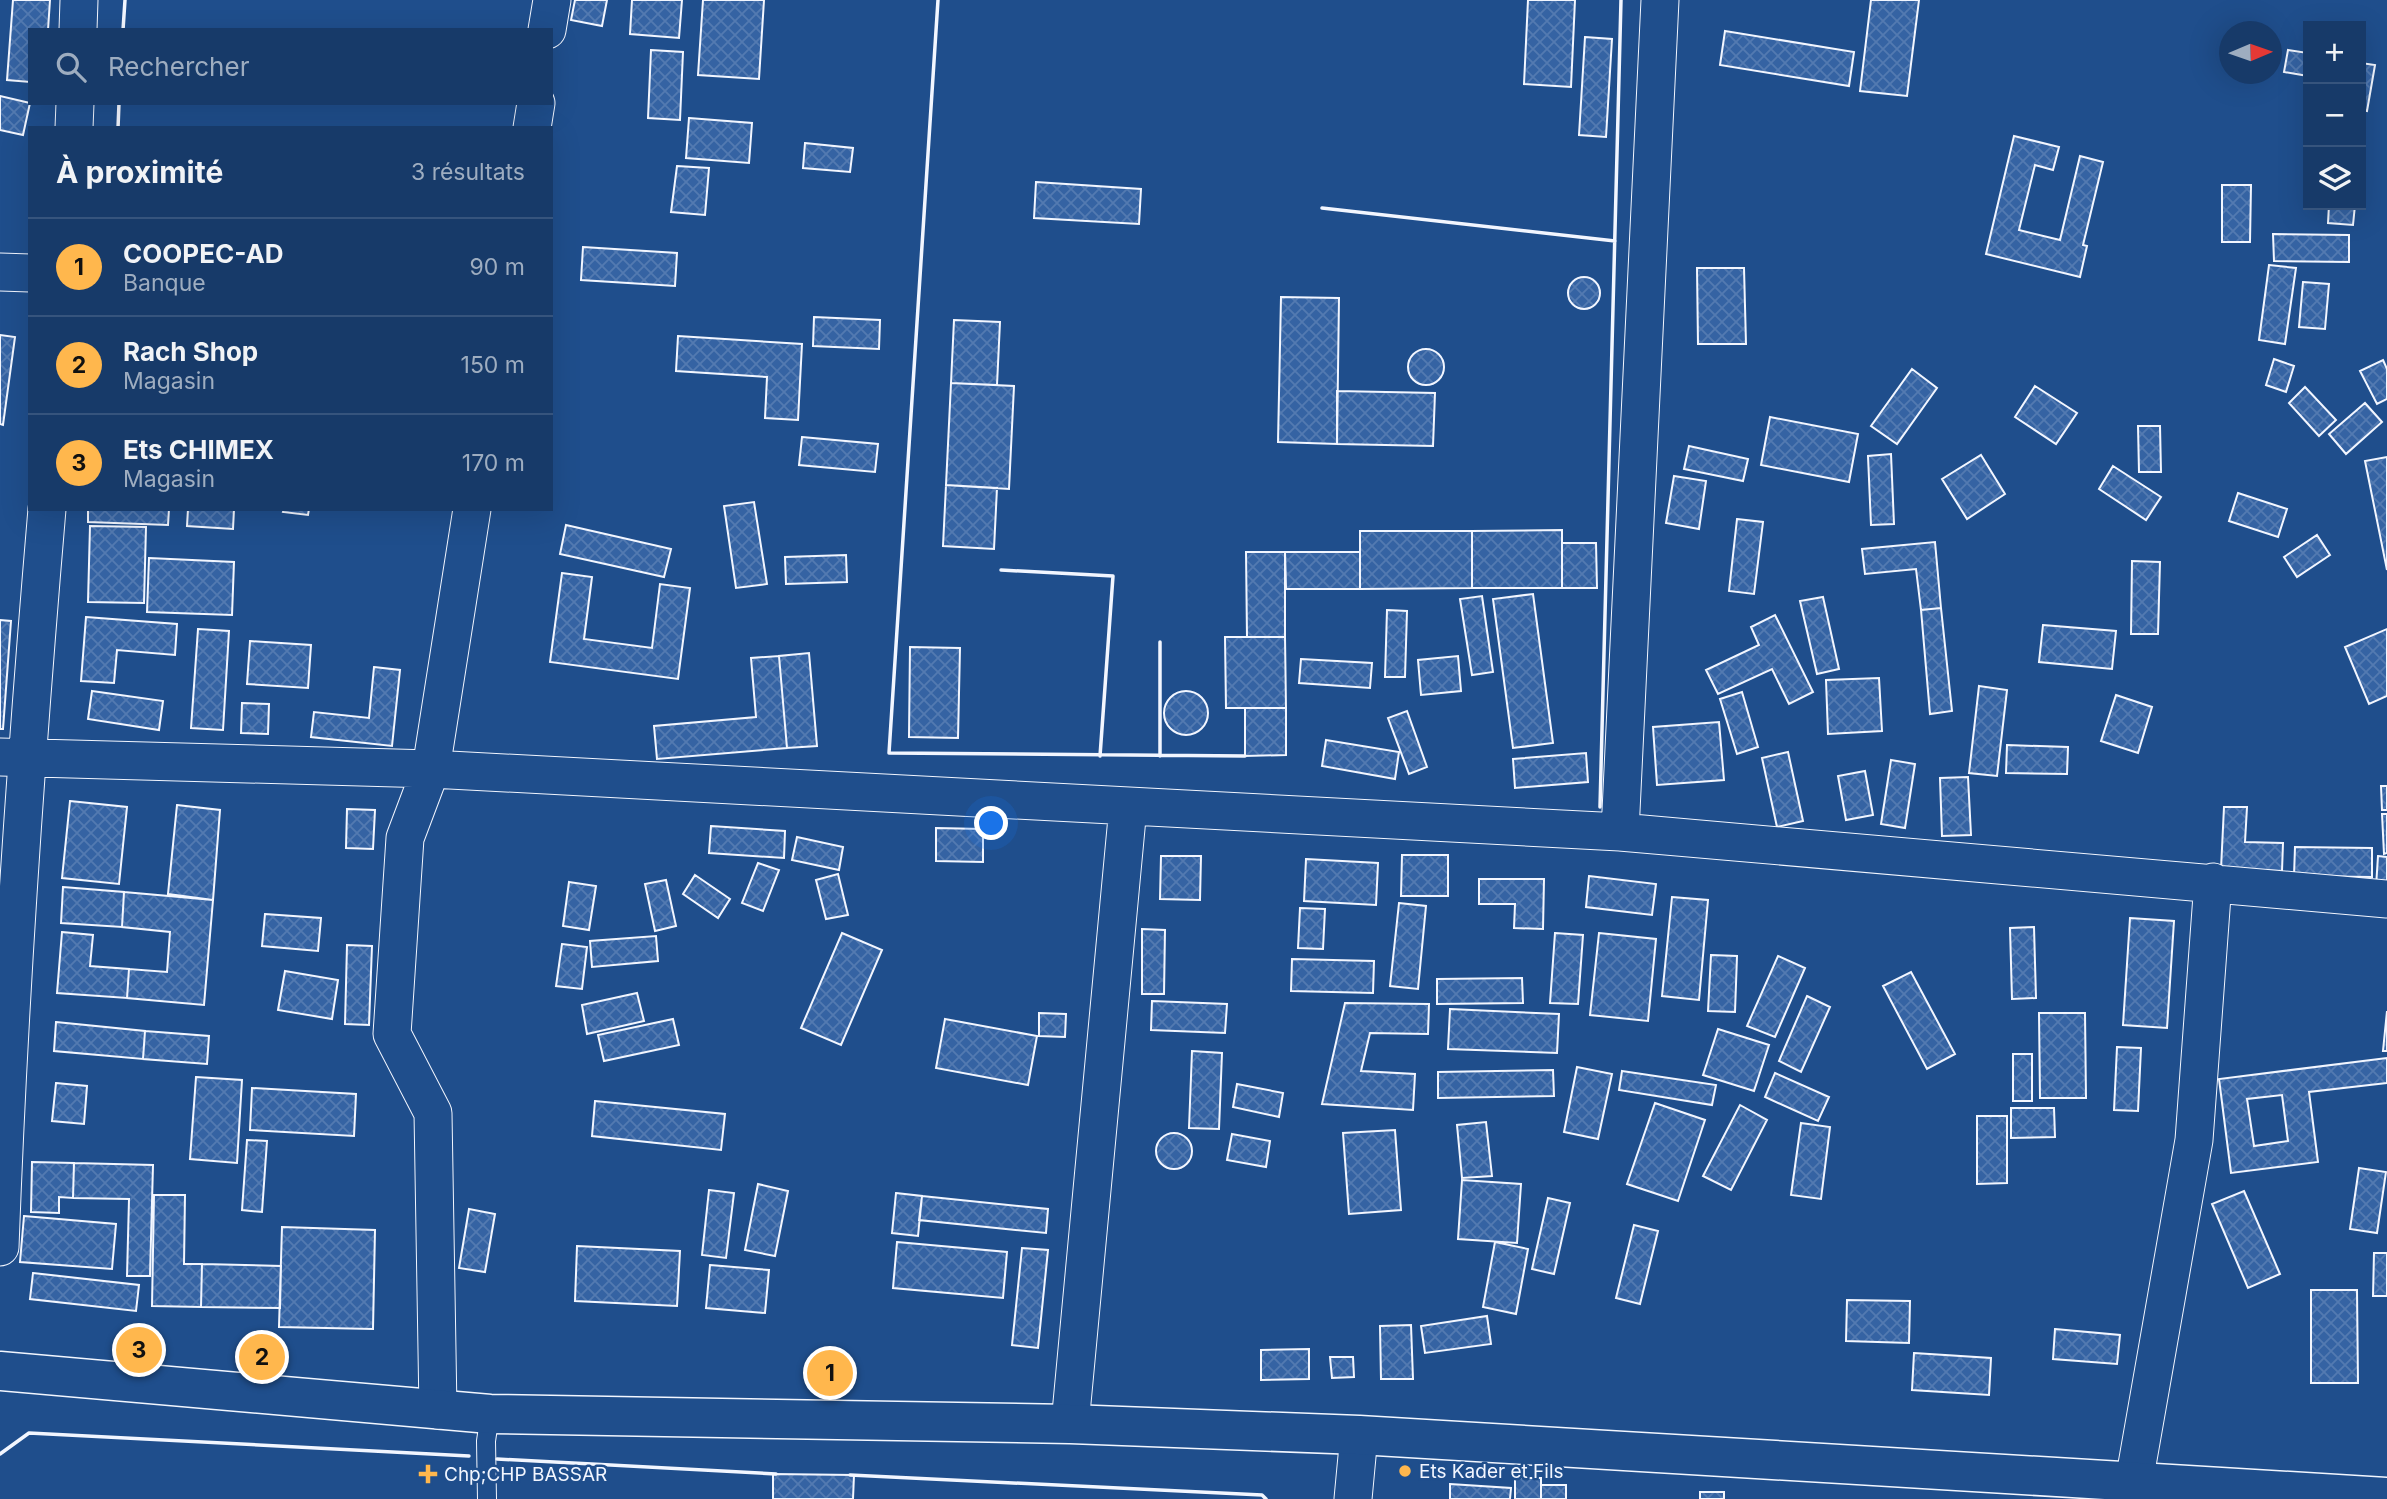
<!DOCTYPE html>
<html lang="fr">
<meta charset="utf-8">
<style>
body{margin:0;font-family:Inter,sans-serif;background:#244571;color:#f1f3f6}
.controls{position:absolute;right:21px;top:21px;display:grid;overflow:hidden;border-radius:0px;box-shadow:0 7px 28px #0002}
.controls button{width:63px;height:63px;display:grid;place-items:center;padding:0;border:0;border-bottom:2px solid #36547d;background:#173a69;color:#f1f3f6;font:35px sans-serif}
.compass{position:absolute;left:2219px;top:21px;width:63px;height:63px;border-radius:50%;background:#173a69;box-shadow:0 7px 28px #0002;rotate:88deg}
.you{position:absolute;left:992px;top:824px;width:24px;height:24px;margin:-18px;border:5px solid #fff;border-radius:50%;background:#1a73e8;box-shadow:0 0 0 10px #1a73e833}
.badge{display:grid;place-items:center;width:46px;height:46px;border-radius:50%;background:#ffb74d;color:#111;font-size:23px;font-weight:700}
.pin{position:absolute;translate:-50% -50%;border:4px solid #fff;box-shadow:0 2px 7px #0006}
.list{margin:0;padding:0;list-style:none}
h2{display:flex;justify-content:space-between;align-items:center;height:91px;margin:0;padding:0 28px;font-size:30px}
h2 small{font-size:23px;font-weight:400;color:#9eadc0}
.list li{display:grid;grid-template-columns:46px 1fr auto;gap:21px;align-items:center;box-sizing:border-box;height:98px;padding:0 28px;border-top:2px solid #36547d}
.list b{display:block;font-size:26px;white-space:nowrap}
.list p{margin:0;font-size:23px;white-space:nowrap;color:#9eadc0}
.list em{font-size:23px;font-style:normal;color:#9eadc0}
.icon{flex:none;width:38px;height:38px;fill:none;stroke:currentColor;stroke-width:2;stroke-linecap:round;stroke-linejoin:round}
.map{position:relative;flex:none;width:2387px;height:1499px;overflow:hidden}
.search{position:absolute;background:#173a69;box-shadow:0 7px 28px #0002;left:28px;top:28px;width:525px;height:77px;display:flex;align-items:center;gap:18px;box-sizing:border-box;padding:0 24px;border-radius:0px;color:#9eadc0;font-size:26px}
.panel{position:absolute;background:#173a69;box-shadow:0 7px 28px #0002;left:28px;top:126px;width:525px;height:385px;border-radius:0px}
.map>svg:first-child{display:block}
.building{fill:url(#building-cross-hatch);stroke:#f2f6ff;stroke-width:2;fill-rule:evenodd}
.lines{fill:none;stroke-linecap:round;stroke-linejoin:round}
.service-casing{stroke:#f2f6ff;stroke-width:20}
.minor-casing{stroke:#f2f6ff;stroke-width:39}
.primary-casing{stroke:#f2f6ff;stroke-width:41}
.service{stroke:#1f4e8c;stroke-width:18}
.minor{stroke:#1f4e8c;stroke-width:37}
.primary{stroke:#1f4e8c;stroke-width:38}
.wall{stroke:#f2f6ff;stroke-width:3.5}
.poi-dot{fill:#ffb74d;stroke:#1f4e8c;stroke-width:2.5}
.labels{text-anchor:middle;stroke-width:5;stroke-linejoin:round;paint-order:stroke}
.poi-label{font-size:19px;fill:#f2f6ff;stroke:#1f4e8c;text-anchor:start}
</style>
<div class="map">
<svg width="2387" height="1499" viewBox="0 0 2387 1499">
<defs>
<pattern id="building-cross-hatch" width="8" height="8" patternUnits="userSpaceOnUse" patternTransform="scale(1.75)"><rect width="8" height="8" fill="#3563a3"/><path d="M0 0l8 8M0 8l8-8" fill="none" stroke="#537ab1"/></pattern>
</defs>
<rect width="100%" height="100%" fill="#1f4e8c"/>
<path class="building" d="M13,0H50L48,30H30V82L7,80Z
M575,0H607L602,26L571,20Z
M632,0H682L679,38L630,34Z
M703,0H764L759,79L698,75Z
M1528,0H1575L1571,87L1524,84Z
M1871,0H1919L1907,96L1860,91Z
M1725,31L1854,52L1849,86L1720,65Z
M1585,37L1612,39L1606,137L1579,135Z
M651,50L683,52L680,120L648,118Z
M2288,50L2308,53V76L2284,72Z
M2361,63L2375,65L2367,111L2361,110Z
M0,96L30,103L23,135L0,130Z
M689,118L752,123L749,163L686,158Z
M2014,136L2059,147L2053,170L2035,165L2019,230L2060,240L2080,156L2103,162L2083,245L2087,246L2080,277L1986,254Z
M805,143L853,148L850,172L803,168Z
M677,166L709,168L705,215L671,212Z
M1036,182L1141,189L1139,224L1034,218Z
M2222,185H2251L2250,242H2222Z
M2329,205H2355L2353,225L2328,223Z
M2273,234L2349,235V262L2274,261Z
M583,247L677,253L675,286L581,280Z
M2269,265L2296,268L2285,344L2259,340Z
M1697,268H1744L1746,344H1698Z
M1568 293a16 16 0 1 1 32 0a16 16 0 1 1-32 0Z
M2303,282L2329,284L2325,329L2299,327Z
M1281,297L1339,298L1337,444L1278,442Z
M814,317L880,320L879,349L813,346Z
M954,320L1000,322L997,385L951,383Z
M0,335L15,337L3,425L0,424Z
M678,336L802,344L798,420L765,418L767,377L676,371Z
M1408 367a18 18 0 1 1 36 0a18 18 0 1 1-36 0Z
M2274,359L2294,366L2286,392L2266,385Z
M2383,360L2387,369V399L2377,404L2360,371Z
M1912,369L1937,388L1897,444L1871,426Z
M951,383L1014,386L1009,489L946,485Z
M2035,386L2077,413L2056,444L2015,417Z
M2305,387L2336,420L2319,436L2289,403Z
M1337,391L1435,393L1433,446L1337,444Z
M2365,403L2382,422L2346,454L2329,434Z
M1770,417L1858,434L1849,482L1761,465Z
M2138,426H2160L2161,472H2139Z
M802,437L878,444L875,472L799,465Z
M1689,446L1748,459L1743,481L1684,469Z
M1891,454L1894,524L1871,525L1868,456Z
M1981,455L2005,494L1967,519L1942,479Z
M2387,457V570L2365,461Z
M2113,466L2161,497L2146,520L2099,489Z
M1674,476L1706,481L1699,529L1666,523Z
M946,485L997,488L994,549L943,546Z
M2238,493L2287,509L2278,537L2229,521Z
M754,502L767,584L736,588L724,506Z
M88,509H169L168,525L88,522Z
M188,509H234L233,529L187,526Z
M284,509H309L308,515L283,512Z
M1737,519L1763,522L1754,594L1729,591Z
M566,525L671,549L664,577L560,554Z
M90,526L146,527L144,603L88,602Z
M1562,530V588H1472V531Z
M1360,531H1472V588L1360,589Z
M2317,535L2330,555L2297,577L2284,557Z
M1935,542L1941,608L1921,610L1916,569L1865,574L1862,549Z
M1562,543H1596L1597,588H1562Z
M1246,552H1285V637H1247Z
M1285,552H1360V589H1286Z
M846,555L847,582L786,584L785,557Z
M149,558L234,562L232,615L147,612Z
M2132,561L2160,562L2158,634H2131Z
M562,573L592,577L584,639L652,648L660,584L690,588L678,679L550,662Z
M1533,594L1553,743L1513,748L1493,599Z
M1482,596L1493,672L1472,675L1460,599Z
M1823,597L1839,669L1817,674L1800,601Z
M1941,608L1952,711L1930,714L1921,610Z
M1387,610L1407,611L1405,677H1385Z
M1775,615L1813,692L1789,704L1772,669L1718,694L1706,670L1759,645L1751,627Z
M86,617L177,624L175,655L117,650L114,683L81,681Z
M0,620L11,621L3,729H0Z
M2043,625L2116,631L2112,669L2039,662Z
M198,629L229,631L223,730L191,728Z
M2387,629V696L2369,704L2345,647Z
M1225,637H1285L1286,708H1226Z
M250,641L311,645L308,688L247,684Z
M910,647L960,648L958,738L909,737Z
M809,653L817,746L787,748L779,656Z
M779,656L787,748L657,759L654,726L756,717L751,658Z
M1458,656L1461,691L1421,695L1418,660Z
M1301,659L1372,663L1370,688L1299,683Z
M374,667L400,670L392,746L311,737L314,712L369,718Z
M1879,678L1882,731L1828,734L1826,680Z
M1979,686L2007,690L1997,776L1969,773Z
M92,691L163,701L159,730L88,719Z
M1164 713a22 22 0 1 1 44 0a22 22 0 1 1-44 0Z
M1742,692L1758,747L1737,754L1720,699Z
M2116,695L2152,707L2138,753L2101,741Z
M242,703L269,704L268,734L241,733Z
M1245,708H1286V755L1245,756Z
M1407,711L1427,767L1409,774L1388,718Z
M1719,722L1724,780L1657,785L1653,727Z
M1326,740L1399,752L1395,779L1322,766Z
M2007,745L2068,747L2067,774L2006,773Z
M1788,752L1803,821L1777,827L1762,758Z
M1586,753L1588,782L1515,788L1513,759Z
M1891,760L1915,764L1905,828L1881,824Z
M1865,771L1873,815L1846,820L1838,776Z
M1968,777L1971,835L1942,836L1940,778Z
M2381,786H2387V810H2382Z
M70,801L127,807L119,884L62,878Z
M177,805L220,810L213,900L168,894Z
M2224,807H2247L2245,842L2283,843L2282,871L2221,869Z
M347,809L375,810L373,849L346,848Z
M2382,814H2387V853L2384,854Z
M711,826L785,831L784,858L709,853Z
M936,828L983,829V862L936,861Z
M797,837L843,847L839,870L792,860Z
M2295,847L2372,848V877L2294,876Z
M1402,855H1448V896H1401Z
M1161,856H1201L1200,900L1160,899Z
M2378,856L2387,857V888L2376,887Z
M1306,859L1378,863L1376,905L1304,901Z
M758,863L779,870L763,911L742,903Z
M838,874L848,915L826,919L816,880Z
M695,875L730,899L718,918L683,894Z
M1589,876L1656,884L1652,915L1586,907Z
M1479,879H1544L1543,929L1514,928L1515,904H1479Z
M666,880L676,926L655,931L645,884Z
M569,882L596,886L589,930L563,926Z
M63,887L124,892L122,927L61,923Z
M124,892L213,900L204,1005L127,998L129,969L167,972L170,932L122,927Z
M1672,897L1708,900L1699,1000L1662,996Z
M1399,903L1426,906L1418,989L1390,986Z
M1300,908L1325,909L1323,949L1298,948Z
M265,914L321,918L318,951L262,946Z
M2130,918L2174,921L2167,1028L2123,1025Z
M2034,927L2036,998L2012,999L2010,928Z
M1142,929L1165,930L1164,994H1142Z
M62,932L93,935L90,966L129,969L127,998L57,993Z
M842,933L882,950L841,1045L801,1028Z
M1555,933L1583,935L1578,1004L1550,1003Z
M1599,933L1656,939L1648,1021L1590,1015Z
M656,936L658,961L592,967L590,941Z
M562,944L587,947L582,989L556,986Z
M347,945L372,946L369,1025L345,1024Z
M1711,955L1737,956L1735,1012L1708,1011Z
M1778,956L1805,968L1775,1037L1747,1026Z
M1292,959L1374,961L1373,993L1291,991Z
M285,971L338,980L332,1019L278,1010Z
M1911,972L1955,1054L1927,1069L1883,986Z
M1522,978L1523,1003L1437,1004V979Z
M637,993L644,1021L587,1034L582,1005Z
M1807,996L1830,1007L1801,1072L1779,1061Z
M1152,1001L1227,1004L1225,1033L1151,1030Z
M1345,1003L1429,1004L1428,1034L1370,1033L1361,1071L1415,1074L1413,1110L1322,1104Z
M1450,1009L1559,1014L1557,1053L1448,1049Z
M2387,1011V1051H2383Z
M1039,1013L1066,1014L1065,1037L1039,1036Z
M2039,1013H2085L2086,1098H2040Z
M673,1019L679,1045L604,1061L598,1035Z
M945,1019L1037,1036L1028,1085L936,1068Z
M56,1022L145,1031L143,1059L54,1051Z
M1718,1029L1769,1045L1754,1091L1703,1075Z
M145,1031L209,1036L207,1064L143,1059Z
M2117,1047L2141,1048L2138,1111L2114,1110Z
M1192,1051L1222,1053L1219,1129L1189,1128Z
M2013,1054H2032V1101H2013Z
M2387,1058V1083L2309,1092L2318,1162L2231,1173L2219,1079ZM2282,1095L2288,1141L2254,1146L2247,1099Z
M1577,1067L1612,1074L1598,1139L1564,1132Z
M1553,1070L1554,1096L1438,1098V1072Z
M1622,1071L1716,1085L1712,1105L1619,1090Z
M1775,1073L1829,1097L1818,1121L1765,1097Z
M196,1077L242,1080L237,1163L190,1159Z
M56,1083L87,1086L84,1124L52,1121Z
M1237,1084L1283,1093L1279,1117L1233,1107Z
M252,1088L356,1094L354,1136L250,1130Z
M595,1101L725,1114L721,1150L592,1136Z
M1655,1103L1705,1120L1678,1201L1627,1184Z
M1740,1105L1767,1120L1731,1190L1703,1176Z
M2011,1108H2054L2055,1137L2011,1138Z
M1977,1116H2007V1183L1977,1184Z
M1486,1122L1492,1176L1462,1178L1457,1125Z
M1801,1123L1830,1127L1821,1199L1791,1195Z
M1395,1130L1401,1210L1349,1214L1343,1133Z
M1156 1151a18 18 0 1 1 36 0a18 18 0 1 1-36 0Z
M1232,1134L1270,1141L1266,1167L1227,1160Z
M247,1140L267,1141L262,1212L242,1210Z
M32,1162L74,1163L73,1198L59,1197V1213L31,1212Z
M74,1163L153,1165L150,1276H127L129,1199L73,1198Z
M2359,1168L2386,1172L2377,1233L2350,1229Z
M1462,1180L1521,1184L1517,1243L1458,1239Z
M758,1184L788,1191L775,1256L745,1250Z
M709,1190L734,1193L726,1258L702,1255Z
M2244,1191L2280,1274L2248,1288L2212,1204Z
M896,1193L922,1196L918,1236L892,1233Z
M154,1195H185L184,1264H202L201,1307L152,1306Z
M922,1196L1048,1209L1046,1233L919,1220Z
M1548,1198L1570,1203L1554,1274L1532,1269Z
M469,1209L495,1214L485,1272L459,1268Z
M24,1216L116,1224L112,1269L20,1262Z
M1634,1225L1658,1231L1640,1304L1616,1298Z
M282,1227L375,1230L373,1329L279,1327Z
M897,1242L1007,1252L1003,1298L893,1288Z
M1495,1242L1528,1249L1516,1314L1483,1307Z
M577,1246L680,1251L677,1306L575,1301Z
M1022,1248L1048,1250L1038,1348L1012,1345Z
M2374,1253H2387V1296H2373Z
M202,1264L281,1266L280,1308L201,1307Z
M710,1265L769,1270L765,1313L706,1308Z
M33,1273L139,1285L136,1311L30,1299Z
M2311,1290H2357L2358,1383H2311Z
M1847,1300L1910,1301L1909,1343L1846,1341Z
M1487,1316L1491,1344L1425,1353L1421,1326Z
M1411,1325L1413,1379H1381L1380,1326Z
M2055,1329L2120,1335L2117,1364L2053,1359Z
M1309,1349V1379L1261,1380V1350Z
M1914,1353L1991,1358L1989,1395L1912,1390Z
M1330,1357H1353L1354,1377L1332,1378Z
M773,1474L854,1475L853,1499H773Z
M1515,1478H1541V1499H1515Z
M1450,1484L1511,1488L1510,1499H1450Z
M1541,1485H1566V1499H1541Z
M1700,1492H1724V1499H1700Z"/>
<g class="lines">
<defs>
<path id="service" d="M487,1499L486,1441L490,1414"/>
<path id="minor" d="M78,30L79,0
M547,30L552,0
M74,128L75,103
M532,128L536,103
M0,272L30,273
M0,757L431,769L1620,832L2387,899
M1620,832L1660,0
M0,1247C9,1000 26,755 47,509
M438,1410L433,1113L392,1034L405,838L431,769L472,509
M1070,1424L1128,807
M1353,1499L1359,1435
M2131,1499L2194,1140L2213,882"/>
<path id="primary" d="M0,1371L490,1414L1070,1424L1359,1435L2387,1497"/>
</defs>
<use href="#service" class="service-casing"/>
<use href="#minor" class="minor-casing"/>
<use href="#primary" class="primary-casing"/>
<use href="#service" class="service"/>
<use href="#minor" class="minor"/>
<use href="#primary" class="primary"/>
<path class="wall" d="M938,0L889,753L1245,756
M123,30L125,0
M118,128L119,103
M1322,208L1615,241
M1001,570L1113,576L1100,756
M1160,642V756
M1600,807L1621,0
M0,1454L29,1433L469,1456
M497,1459L776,1474
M850,1475L1262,1495L1266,1499"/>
</g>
<g class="poi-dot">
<circle cx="1405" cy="1471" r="7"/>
<path d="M424.5 1463.5h7v7h7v7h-7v7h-7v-7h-7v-7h7z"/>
</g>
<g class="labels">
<g class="poi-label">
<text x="1419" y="1478">Ets Kader et Fils</text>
<text x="444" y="1481">Chp;CHP BASSAR</text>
</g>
</g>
</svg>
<div class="controls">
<button>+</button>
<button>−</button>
<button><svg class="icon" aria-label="layers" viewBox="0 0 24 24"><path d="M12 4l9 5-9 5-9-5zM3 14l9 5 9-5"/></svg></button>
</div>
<svg class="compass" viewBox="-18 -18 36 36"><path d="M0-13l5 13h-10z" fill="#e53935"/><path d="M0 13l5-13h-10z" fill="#9eadc0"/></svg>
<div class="you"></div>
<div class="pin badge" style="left:830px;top:1373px">1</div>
<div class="pin badge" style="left:262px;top:1357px">2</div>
<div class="pin badge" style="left:139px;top:1350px">3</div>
<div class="search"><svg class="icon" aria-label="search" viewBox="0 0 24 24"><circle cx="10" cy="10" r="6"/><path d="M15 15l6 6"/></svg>Rechercher</div>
<section class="panel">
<h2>À proximité<small>3 résultats</small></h2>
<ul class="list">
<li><span class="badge">1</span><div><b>COOPEC-AD</b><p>Banque</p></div><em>90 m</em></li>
<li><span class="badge">2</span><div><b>Rach Shop</b><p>Magasin</p></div><em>150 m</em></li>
<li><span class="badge">3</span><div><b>Ets CHIMEX</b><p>Magasin</p></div><em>170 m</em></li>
</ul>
</section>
</div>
